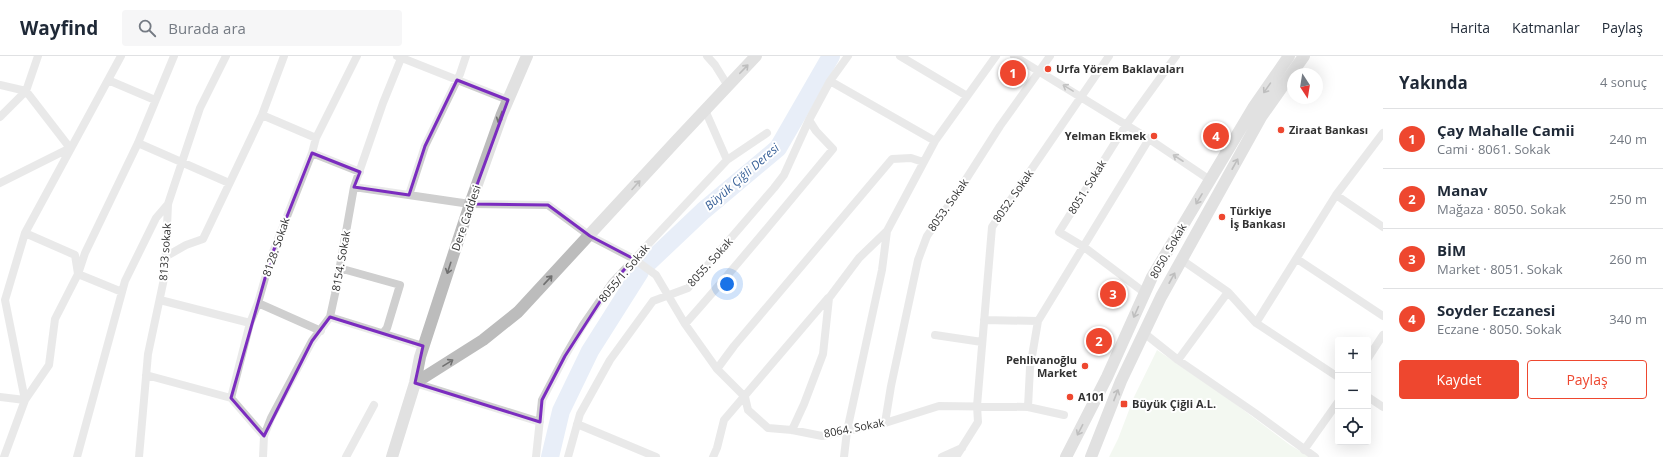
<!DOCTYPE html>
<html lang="tr">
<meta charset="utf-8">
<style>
body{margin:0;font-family:"Open Sans",sans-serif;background:#f6f6f7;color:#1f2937}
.controls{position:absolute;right:12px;bottom:12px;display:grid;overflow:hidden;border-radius:4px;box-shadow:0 4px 16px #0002}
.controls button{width:36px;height:36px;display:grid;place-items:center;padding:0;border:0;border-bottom:1px solid #e0e1e3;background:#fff;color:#1f2937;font:20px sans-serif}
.compass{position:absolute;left:1287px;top:12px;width:36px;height:36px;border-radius:50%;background:#fff;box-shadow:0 4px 16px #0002;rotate:168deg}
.you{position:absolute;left:727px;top:228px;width:14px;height:14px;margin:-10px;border:3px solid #fff;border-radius:50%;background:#1a73e8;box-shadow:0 0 0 6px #1a73e833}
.badge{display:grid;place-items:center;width:26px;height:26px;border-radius:50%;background:#ee472f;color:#fff;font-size:13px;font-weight:700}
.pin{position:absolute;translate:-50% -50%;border:2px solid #fff;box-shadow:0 1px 4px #0006}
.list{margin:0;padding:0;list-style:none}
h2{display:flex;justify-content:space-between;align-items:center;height:52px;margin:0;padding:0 16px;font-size:17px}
h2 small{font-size:13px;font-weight:400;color:#747a83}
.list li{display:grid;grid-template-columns:26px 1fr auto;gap:12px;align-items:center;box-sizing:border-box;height:60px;padding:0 16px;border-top:1px solid #e0e1e3}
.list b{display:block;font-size:15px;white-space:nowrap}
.list p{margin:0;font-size:13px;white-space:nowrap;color:#747a83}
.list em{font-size:13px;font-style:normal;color:#747a83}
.actions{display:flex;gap:8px;padding:12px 16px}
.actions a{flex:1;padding:9px 0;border:1px solid #ee472f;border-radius:4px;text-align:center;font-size:14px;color:#ee472f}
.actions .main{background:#ee472f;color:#fff}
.icon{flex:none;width:22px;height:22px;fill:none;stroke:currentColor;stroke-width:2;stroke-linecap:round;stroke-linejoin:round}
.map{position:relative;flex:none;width:1383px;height:401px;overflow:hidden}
header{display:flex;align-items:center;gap:24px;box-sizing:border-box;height:56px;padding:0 20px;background:#fff;border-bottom:1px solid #e0e1e3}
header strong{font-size:19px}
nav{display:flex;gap:22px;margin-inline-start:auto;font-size:14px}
.search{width:280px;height:36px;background:#f6f6f7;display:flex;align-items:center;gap:10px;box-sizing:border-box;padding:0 14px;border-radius:4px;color:#747a83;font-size:15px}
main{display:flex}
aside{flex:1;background:#fff}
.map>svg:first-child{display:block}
.green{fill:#e5efe0}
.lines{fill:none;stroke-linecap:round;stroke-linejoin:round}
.river{stroke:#ccdaef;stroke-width:18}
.street{stroke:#cfcfcf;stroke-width:8}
.secondary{stroke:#bcbcbc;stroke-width:12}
.oneway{stroke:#707070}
.oneway2{stroke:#797979}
.marked{fill:none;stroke:#7b2cbf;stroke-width:3;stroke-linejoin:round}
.poi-dot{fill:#ee472f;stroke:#fff;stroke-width:1.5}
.labels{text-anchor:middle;stroke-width:4;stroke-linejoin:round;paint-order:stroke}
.poi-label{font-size:11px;font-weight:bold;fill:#323232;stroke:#fff;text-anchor:start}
.street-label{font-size:11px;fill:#323232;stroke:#fff}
.water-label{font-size:12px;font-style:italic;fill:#3a6299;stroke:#fff}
</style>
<header>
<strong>Wayfind</strong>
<div class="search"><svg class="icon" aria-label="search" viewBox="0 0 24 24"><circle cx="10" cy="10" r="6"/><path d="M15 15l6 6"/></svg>Burada ara</div>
<nav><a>Harita</a><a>Katmanlar</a><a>Paylaş</a></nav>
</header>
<main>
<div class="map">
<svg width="1383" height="401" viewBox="0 0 1383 401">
<rect width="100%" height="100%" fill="#fff"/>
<path class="green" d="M1157,294L1225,340L1290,389L1310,401H1109L1118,383L1134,341Z"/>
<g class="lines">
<path class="river" d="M647,208L703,155L778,92L831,0
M550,401L561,355L590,295L640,216"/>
<path class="street" d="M397,0L508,44
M707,0L715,9L728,30
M900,0L967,40
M1014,0L1149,83L1210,124
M108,24L155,44
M830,25L935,85
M0,29L26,35L70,92L0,127
M262,59L316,82
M0,61L26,35L38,0
M138,87L229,127
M312,97L360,116
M727,104L767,77
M354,131L470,148L548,149L590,180L634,203L656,219L685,268L717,313L745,341L748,354L768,372L792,374L822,380L885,367L939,350L1028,351L1064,359
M409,139L425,90L460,18L466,0
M1336,139L1383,171
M165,201L186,189L203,183L262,59L284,0
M1297,203L1383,260
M1182,204L1228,236L1256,267L1338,321
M339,212L400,229L387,272L383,277
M122,236L78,218L85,197L138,87L174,0
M1145,237L1084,191L1059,176L1126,69L1176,0
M160,244L250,267
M258,247L321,275
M330,261L423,290
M984,264L1038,265
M1256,267L1336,139L1383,77
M685,268C736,211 784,152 833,93L816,75L809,64
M1144,277L1178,304L1255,357L1315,401
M935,279L982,286
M1368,302L1383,279
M1178,304L1228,236
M717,313L734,290L892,103L911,102L923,106
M146,319L231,342
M415,327L540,366
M0,341L25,344L49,309L55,263L78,218L75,199L25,177
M1368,341L1383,351
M1028,351L1030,312L1038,265L1149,83
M885,367L891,330L918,204L927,180L956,139L1000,70L1050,0
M577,368L656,401
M792,374L804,348L823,298L829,242L859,202L887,175
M264,380L231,342L250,267L258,247L271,201L312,97L316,82L357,0
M1304,394L1338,346
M4,401L25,344L5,244L25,177L121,0
M77,401L125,225L156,162L168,148
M139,401L148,298L165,218L168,148L200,52L226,0
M263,401L264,380L271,362L312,285L330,261L335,238L354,131L383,47L402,0
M346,401L374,349
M536,401L542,344L565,300L583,269L612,227L727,104L705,54
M568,401L580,358L610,304L653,245L688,232L774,132L784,119L809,64L830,25L848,0
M713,401L717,392L724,364L828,242
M844,401L847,375L882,214L887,175L935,85L996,0
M942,401L962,392
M956,401L978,366L977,350L992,171L1109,0"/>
<path class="secondary" d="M415,327L483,284L518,256L676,85L756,0
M392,401L415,327L420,301L470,148L502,58L527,0
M1066,401L1107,321L1152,221L1253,52L1289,0
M1091,401L1121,325L1161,241L1261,61L1304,0"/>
</g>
<defs><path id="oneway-shaft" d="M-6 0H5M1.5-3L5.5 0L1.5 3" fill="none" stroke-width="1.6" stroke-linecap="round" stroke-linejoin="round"/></defs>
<g class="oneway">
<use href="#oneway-shaft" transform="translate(744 13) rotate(-46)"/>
<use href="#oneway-shaft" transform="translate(1267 32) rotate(125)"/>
<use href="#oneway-shaft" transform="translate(500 61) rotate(111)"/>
<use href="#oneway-shaft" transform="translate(1235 108) rotate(-61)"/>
<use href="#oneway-shaft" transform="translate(636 129) rotate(-48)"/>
<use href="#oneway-shaft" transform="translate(1199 143) rotate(121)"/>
<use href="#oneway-shaft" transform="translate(449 212) rotate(108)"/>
<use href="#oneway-shaft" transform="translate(1172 222) rotate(-61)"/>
<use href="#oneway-shaft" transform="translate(548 224) rotate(-47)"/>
<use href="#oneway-shaft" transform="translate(1136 256) rotate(114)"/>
<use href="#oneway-shaft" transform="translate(448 307) rotate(-32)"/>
<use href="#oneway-shaft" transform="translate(1116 339) rotate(-69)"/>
<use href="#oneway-shaft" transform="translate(1080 374) rotate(117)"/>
</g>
<g class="oneway2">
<use href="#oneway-shaft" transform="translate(1068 32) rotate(-149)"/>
<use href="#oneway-shaft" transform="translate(1178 102) rotate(-147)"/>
</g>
<path d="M0 0H1383V401H0ZM457,24L508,44L470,148L548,149L590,180L634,203L612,227L565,300L542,344L540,366L415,327L423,290L330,261L312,285L264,380L231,342L271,201L312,97L360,116L354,131L409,139L425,90Z" fill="#fff" fill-opacity=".55" fill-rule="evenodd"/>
<path class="marked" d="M457,24L508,44L470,148L548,149L590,180L634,203L612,227L565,300L542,344L540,366L415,327L423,290L330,261L312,285L264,380L231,342L271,201L312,97L360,116L354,131L409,139L425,90Z"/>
<g class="poi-dot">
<circle cx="1048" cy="13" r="4"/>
<circle cx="1281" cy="74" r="4"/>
<circle cx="1154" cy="80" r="4"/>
<circle cx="1222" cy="161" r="4"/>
<circle cx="1085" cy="310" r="4"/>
<circle cx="1070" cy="341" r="4"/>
<rect x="1120" y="344" width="8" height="8" rx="2"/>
</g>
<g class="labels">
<g class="poi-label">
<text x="1056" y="17">Urfa Yörem Baklavaları</text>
<text x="1289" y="78">Ziraat Bankası</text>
<text x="1146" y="84" text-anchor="end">Yelman Ekmek</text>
<text x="1230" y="159">Türkiye<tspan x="1230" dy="13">İş Bankası</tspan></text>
<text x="1077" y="308" text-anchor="end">Pehlivanoğlu<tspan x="1077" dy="13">Market</tspan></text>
<text x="1078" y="345">A101</text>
<text x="1132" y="352">Büyük Çiğli A.L.</text>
</g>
<g class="street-label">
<text transform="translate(1087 131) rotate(-58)" y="4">8051. Sokak</text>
<text transform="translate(1013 140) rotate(-55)" y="4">8052. Sokak</text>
<text transform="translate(948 149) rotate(-55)" y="4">8053. Sokak</text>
<text transform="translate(466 162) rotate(-71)" y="4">Dere Caddesi</text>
<text transform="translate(276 191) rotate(-71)" y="4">8128. Sokak</text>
<text transform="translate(1168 195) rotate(-60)" y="4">8050. Sokak</text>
<text transform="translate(165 196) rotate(-86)" y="4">8133 sokak</text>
<text transform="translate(341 205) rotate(-80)" y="4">8154. Sokak</text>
<text transform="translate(710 206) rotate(-48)" y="4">8055. Sokak</text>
<text transform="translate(624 217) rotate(-50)" y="4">8055/1. Sokak</text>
<text transform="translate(854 372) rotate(-11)" y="4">8064. Sokak</text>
</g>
<g class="water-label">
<text transform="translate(742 121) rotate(-41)" y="4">Büyük Çiğli Deresi</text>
</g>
</g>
</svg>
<div class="controls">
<button>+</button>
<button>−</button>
<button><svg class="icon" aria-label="locate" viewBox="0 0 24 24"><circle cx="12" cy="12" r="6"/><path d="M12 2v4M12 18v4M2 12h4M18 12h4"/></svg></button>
</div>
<svg class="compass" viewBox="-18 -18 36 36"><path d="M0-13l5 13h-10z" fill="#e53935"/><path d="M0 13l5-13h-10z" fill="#747a83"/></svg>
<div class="you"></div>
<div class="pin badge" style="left:1013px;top:17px">1</div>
<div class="pin badge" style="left:1099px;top:285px">2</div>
<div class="pin badge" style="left:1113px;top:238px">3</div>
<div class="pin badge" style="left:1216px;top:80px">4</div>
</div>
<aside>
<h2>Yakında<small>4 sonuç</small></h2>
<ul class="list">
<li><span class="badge">1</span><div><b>Çay Mahalle Camii</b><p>Cami · 8061. Sokak</p></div><em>240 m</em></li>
<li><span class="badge">2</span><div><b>Manav</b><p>Mağaza · 8050. Sokak</p></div><em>250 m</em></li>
<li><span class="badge">3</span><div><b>BİM</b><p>Market · 8051. Sokak</p></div><em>260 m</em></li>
<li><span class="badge">4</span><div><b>Soyder Eczanesi</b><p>Eczane · 8050. Sokak</p></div><em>340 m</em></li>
</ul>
<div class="actions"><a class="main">Kaydet</a><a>Paylaş</a></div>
</aside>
</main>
